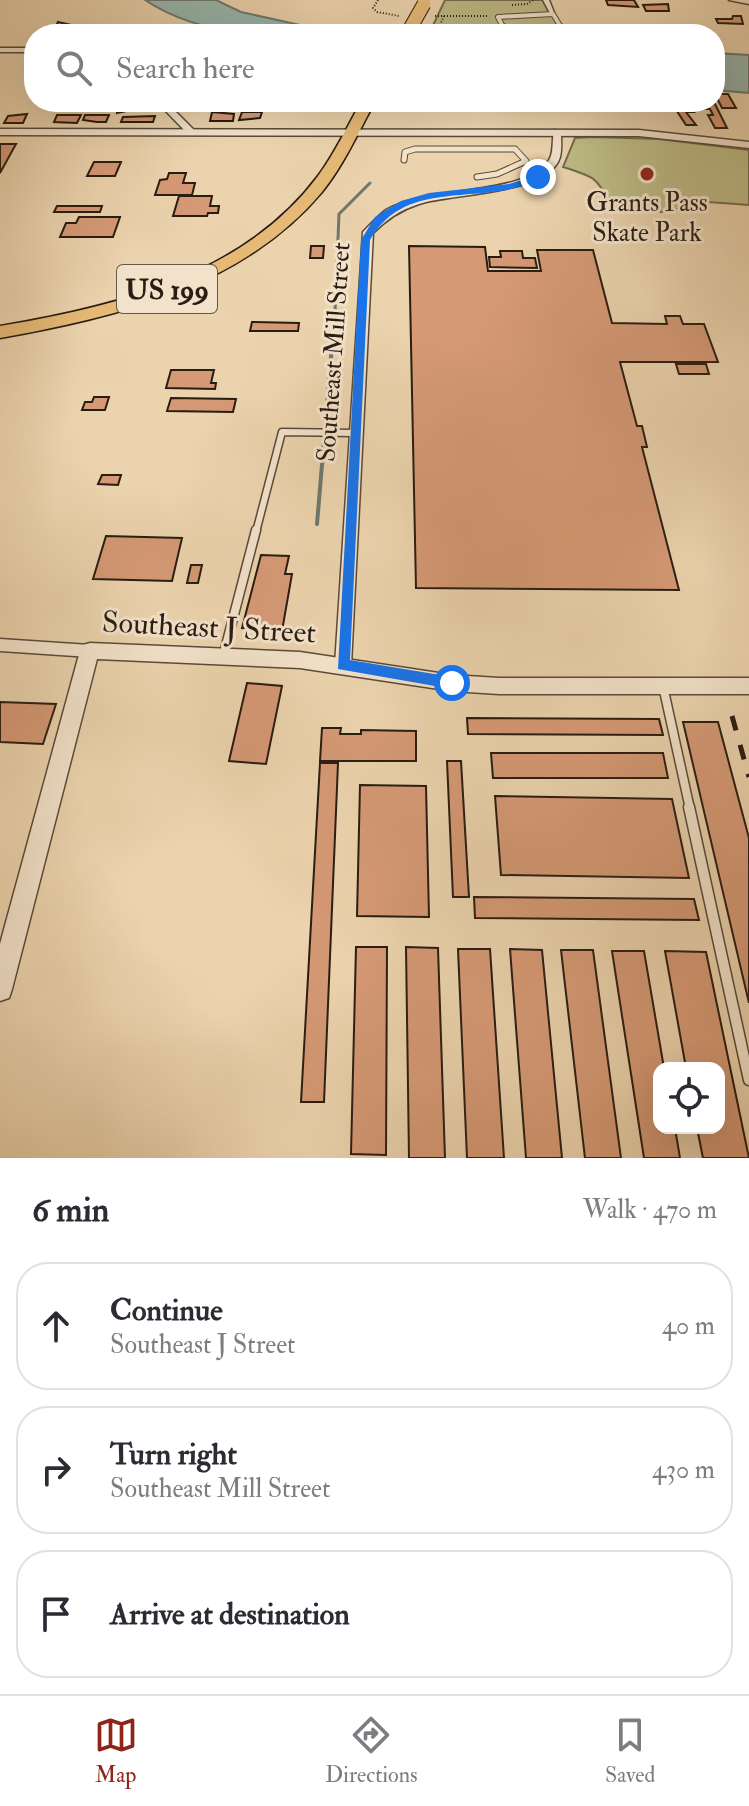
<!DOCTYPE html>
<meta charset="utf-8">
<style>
body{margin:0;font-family:"IM FELL Double Pica",serif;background:#f2f2f3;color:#2b2b33}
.controls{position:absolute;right:24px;bottom:24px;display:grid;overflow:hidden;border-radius:16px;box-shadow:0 8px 32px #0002}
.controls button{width:72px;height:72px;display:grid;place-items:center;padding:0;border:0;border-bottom:2px solid #e1e1e2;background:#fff;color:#2b2b33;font:40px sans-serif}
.stop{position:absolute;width:24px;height:24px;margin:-18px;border:6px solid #1a73e8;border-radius:50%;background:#fff}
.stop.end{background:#1a73e8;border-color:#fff;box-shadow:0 2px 8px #0008}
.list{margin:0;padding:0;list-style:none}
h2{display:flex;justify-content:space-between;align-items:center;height:104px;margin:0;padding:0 32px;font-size:34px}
h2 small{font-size:26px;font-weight:400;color:#7c7c81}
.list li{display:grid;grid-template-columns:52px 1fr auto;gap:24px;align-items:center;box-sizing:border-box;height:128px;margin:0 16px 16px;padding:0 16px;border:2px solid #e1e1e2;border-radius:32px}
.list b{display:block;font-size:30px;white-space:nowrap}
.list p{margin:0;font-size:26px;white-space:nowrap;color:#7c7c81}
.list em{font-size:26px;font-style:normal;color:#7c7c81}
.icon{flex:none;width:44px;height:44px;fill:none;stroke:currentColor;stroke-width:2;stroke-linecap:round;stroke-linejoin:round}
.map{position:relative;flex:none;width:749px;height:1158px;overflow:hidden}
.search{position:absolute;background:#fff;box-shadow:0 8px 32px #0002;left:24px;right:24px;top:24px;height:88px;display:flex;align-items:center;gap:20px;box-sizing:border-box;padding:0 28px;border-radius:32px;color:#7c7c81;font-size:30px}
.sheet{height:536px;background:#fff}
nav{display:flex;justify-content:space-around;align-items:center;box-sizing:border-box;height:112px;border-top:2px solid #e1e1e2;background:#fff;font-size:22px;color:#7c7c81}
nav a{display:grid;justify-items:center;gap:4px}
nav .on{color:#8f2418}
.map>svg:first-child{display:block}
.green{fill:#bdbb86;stroke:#736c4c;stroke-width:2}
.water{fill:#98b7ae;stroke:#6c7970;stroke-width:2}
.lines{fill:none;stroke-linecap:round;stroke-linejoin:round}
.stream-far1{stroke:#6c7970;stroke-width:3}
.stream{stroke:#6c7970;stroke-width:4}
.building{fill:#d59975;stroke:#291c12;stroke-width:2}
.service-far4-casing{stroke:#5a4a39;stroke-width:6}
.service-far3-casing{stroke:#5a4a39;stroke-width:7}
.service-far2-casing{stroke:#5a4a39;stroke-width:9}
.service-far1-casing{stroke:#5a4a39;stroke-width:11}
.service-casing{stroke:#5a4a39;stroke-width:13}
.minor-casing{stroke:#5a4a39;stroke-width:3}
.tertiary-casing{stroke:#5a4a39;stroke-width:3}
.trunk-casing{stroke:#291c12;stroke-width:3}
.path{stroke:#291c12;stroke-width:2;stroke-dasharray:1 2;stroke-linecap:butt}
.service-far4{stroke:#f2e2ca;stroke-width:4}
.service-far3{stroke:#f2e2ca;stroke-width:5}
.service-far2{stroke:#f2e2ca;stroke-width:6}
.service-far1{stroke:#f2e2ca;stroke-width:8}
.service{stroke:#f2e2ca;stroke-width:10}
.minor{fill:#f2e2ca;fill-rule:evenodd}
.tertiary{fill:#f2e2ca;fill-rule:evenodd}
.trunk{fill:#e6ba76;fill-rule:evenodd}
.rail{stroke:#291c12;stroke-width:5;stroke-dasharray:15 15;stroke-linecap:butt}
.trunk-bridge-casing{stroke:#291c12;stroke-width:15;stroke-linecap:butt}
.trunk-bridge{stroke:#e6ba76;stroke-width:13}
.route{fill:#1a73e8}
.poi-dot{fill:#8f2418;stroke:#f2e2ca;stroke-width:3}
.labels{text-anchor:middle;stroke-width:6;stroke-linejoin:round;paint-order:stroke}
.far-poi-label{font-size:26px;fill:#291c12;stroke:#f2e2ca}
.far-street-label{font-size:26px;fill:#291c12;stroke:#f2e2ca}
.shield{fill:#f2e2ca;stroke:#655749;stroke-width:2}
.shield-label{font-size:28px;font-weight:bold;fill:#291c12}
.street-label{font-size:30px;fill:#291c12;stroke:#f2e2ca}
</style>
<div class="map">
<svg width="749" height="1158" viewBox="0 0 749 1158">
<rect width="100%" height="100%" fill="#ebd3ad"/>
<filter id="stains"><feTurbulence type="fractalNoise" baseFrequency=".0025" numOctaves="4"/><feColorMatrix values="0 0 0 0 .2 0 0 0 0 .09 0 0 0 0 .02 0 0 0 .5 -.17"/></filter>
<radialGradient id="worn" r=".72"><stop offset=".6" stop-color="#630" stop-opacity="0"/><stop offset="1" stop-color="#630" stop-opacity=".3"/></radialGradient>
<path class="green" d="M445,0H546L557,20L572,34H429Z
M593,137L659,139L749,150V205L708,202L662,212L627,206L613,209C596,178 599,178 563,167L575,138Z"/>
<path class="water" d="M145,0H216L241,12L300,25L356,32L367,28L400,34C315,34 219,49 145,0Z
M715,53L749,55V93L715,90Z"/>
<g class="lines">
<path class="stream-far1" d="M335,312L339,214L370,183"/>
<path class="stream" d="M317,524L335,310"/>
</g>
<path class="building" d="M606,0H634L638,7L608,5Z
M668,4L669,11H646L643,5Z
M733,16H741L743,24L718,23L716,19H732Z
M58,22L71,25L69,29H60L57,34H44L48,26H56Z
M106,28H117L116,34H86L89,29Z
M715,94H728L736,108H722Z
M143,102L142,108L117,113L118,103Z
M429,102H486L487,109L429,110Z
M671,102H687L689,105L684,106L693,112H686L696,125H686Z
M698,102H714L727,128H715L708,115H713L710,109H702Z
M212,112L234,114L233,121H210Z
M242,112H262L260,118L239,120Z
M27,114L23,123H4L8,116Z
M57,115H81L77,123L54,122Z
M85,115H109L106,122H97L83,120Z
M155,116L153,122H121L123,117Z
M0,144H16L0,173Z
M94,162H121L115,176H87Z
M169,173H186L183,183H195L192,195H155L160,180L167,179Z
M179,196H212L210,206H219L218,213H208L207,216H173Z
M57,206H102L100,212H54Z
M79,217H120L113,237H60L66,223H76Z
M311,246H324L323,258H310Z
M409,246L485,247L488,271H541L537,250H593L612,323L667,324L665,316H680L683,324H704L718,362H620L637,426H642L647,447H642L679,590L416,588Z
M500,251H522L523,258H535L537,268L490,267L489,257H501Z
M252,322L299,323L298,331H250Z
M676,364H706L709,374H679Z
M171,370H214L211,383H216L215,389L166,388Z
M94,397H109L105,410H82L85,402H92Z
M171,398L236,399L233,412L167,411Z
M102,475H121L118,485L98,484Z
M106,536L182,538L172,581L93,579Z
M261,555L289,556L285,574H292L282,631L242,628Z
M191,565H202L198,583H187Z
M247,683L282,686L266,764L229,761Z
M0,702L56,704L43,744L0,742Z
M467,718L659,719L663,735L468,734Z
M683,722H718L749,838V1003Z
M322,728H341L340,734H361V730L416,731V761H320Z
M491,753H663L668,778H493Z
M447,761H461L469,897H453Z
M320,763H338L324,1102H301Z
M360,785L426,786L429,917L357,916Z
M495,796L672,799L689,878L501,875Z
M474,897L694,899L699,920L475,918Z
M356,947H387L386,1155L351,1154Z
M406,947L438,948L445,1158H409Z
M458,949H490L504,1158H467Z
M510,949L542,950L562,1158H526Z
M561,950H593L621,1158H585Z
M612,951H644L664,1068H659V1128H675L680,1158H644Z
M665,951L706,952L749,1158H703L697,1128H719V1068H686Z"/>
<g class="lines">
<defs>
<path id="service-far4" d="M514,34L502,25L498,17L553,14L565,34"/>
<path id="service-far3" d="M404,160L405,152L415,149H515L526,161L497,174L477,177"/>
<path id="service-far2" d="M256,532L282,432L355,433"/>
<path id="service-far1" d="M223,657L256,530
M663,686L690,809"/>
<path id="service" d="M689,807L749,1080"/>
<path id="minor" d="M543,0H549L555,15H551Z
M729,0H749V4Z
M0,48H34V52H0Z
M157,102H166L194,130V134H188Z
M554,130L561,132C561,140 562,149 560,157C549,195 451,193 419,204C400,210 387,219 373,233L351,665L348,669L343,671L338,669L335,665L363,232C370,225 378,216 386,210C427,185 525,197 549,160C554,153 552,139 554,130Z
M0,639L90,645L95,647L97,651L95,655L90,657L0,651Z"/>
<path id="tertiary" d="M0,129L639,130L749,142V148L639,136L0,135Z
M90,643L300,652L452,675L499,678H749V694H499L452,691L300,668L97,659L12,989L9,998L0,1001V944L80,651L83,645Z"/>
<path id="trunk" d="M361,102H375C358,132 344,165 322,192C242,287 117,317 0,338V326C116,307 244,275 318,176C335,153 347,127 361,102Z"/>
</defs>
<use href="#service-far4" class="service-far4-casing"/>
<use href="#service-far3" class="service-far3-casing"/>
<use href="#service-far2" class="service-far2-casing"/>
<use href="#service-far1" class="service-far1-casing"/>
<use href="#service" class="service-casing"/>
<use href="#minor" class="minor-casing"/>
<use href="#tertiary" class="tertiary-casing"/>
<use href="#trunk" class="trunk-casing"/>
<path class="path" d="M378,0L373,8L377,12L399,16
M512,5L527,4L533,0
M435,16H487
M444,16L440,25L479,34"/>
<use href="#service-far4" class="service-far4"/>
<use href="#service-far3" class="service-far3"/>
<use href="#service-far2" class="service-far2"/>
<use href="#service-far1" class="service-far1"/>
<use href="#service" class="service"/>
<use href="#minor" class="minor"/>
<use href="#tertiary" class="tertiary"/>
<use href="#trunk" class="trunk"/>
<path class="rail" d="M732,716L749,777"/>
<defs>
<path id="trunk-bridge" d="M407,34L424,4"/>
</defs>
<use href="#trunk-bridge" class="trunk-bridge-casing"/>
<use href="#trunk-bridge" class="trunk-bridge"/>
</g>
<path class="route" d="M538,175L541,179C531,182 521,187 511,189C458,200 401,186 370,240L350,660L452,677L459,683L452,689L338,669L361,240L375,217L401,201L429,193L509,184Z"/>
<circle class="poi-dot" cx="647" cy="174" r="8"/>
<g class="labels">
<g class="far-poi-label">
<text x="647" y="211">Grants Pass<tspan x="647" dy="30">Skate Park</tspan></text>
</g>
<g class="far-street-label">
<text transform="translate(333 352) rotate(-86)" y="9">Southeast Mill Street</text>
</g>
<rect class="shield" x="117" y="265" width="100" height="48" rx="6"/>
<g class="shield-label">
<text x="167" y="299">US 199</text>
</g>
<g class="street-label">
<text transform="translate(209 627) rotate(3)" y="10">Southeast J Street</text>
</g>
</g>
<rect width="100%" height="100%" filter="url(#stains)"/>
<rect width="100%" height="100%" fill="url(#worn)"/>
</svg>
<div class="controls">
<button><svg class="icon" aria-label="locate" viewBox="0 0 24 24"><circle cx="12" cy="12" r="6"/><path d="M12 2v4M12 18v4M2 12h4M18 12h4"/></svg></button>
</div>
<div class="stop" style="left:452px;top:683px"></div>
<div class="stop end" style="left:538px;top:177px"></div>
<div class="search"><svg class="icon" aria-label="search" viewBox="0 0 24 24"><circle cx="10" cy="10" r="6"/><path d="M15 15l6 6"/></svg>Search here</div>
</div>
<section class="sheet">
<h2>6 min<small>Walk · 470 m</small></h2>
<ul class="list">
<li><svg class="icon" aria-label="ahead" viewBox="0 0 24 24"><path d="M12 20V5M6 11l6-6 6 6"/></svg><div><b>Continue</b><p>Southeast J Street</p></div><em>40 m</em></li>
<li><svg class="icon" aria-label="right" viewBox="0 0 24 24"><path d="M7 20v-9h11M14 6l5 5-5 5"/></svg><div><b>Turn right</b><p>Southeast Mill Street</p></div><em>430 m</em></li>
<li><svg class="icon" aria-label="arrive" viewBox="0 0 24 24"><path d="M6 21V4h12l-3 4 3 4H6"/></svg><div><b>Arrive at destination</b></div></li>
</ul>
</section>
<nav>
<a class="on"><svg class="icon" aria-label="map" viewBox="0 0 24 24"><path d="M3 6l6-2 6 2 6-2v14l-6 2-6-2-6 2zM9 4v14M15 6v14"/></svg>Map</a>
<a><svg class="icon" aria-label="directions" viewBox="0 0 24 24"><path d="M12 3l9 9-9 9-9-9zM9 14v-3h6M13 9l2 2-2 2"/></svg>Directions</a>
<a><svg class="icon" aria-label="saved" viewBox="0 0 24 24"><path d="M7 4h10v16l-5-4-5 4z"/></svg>Saved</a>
</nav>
